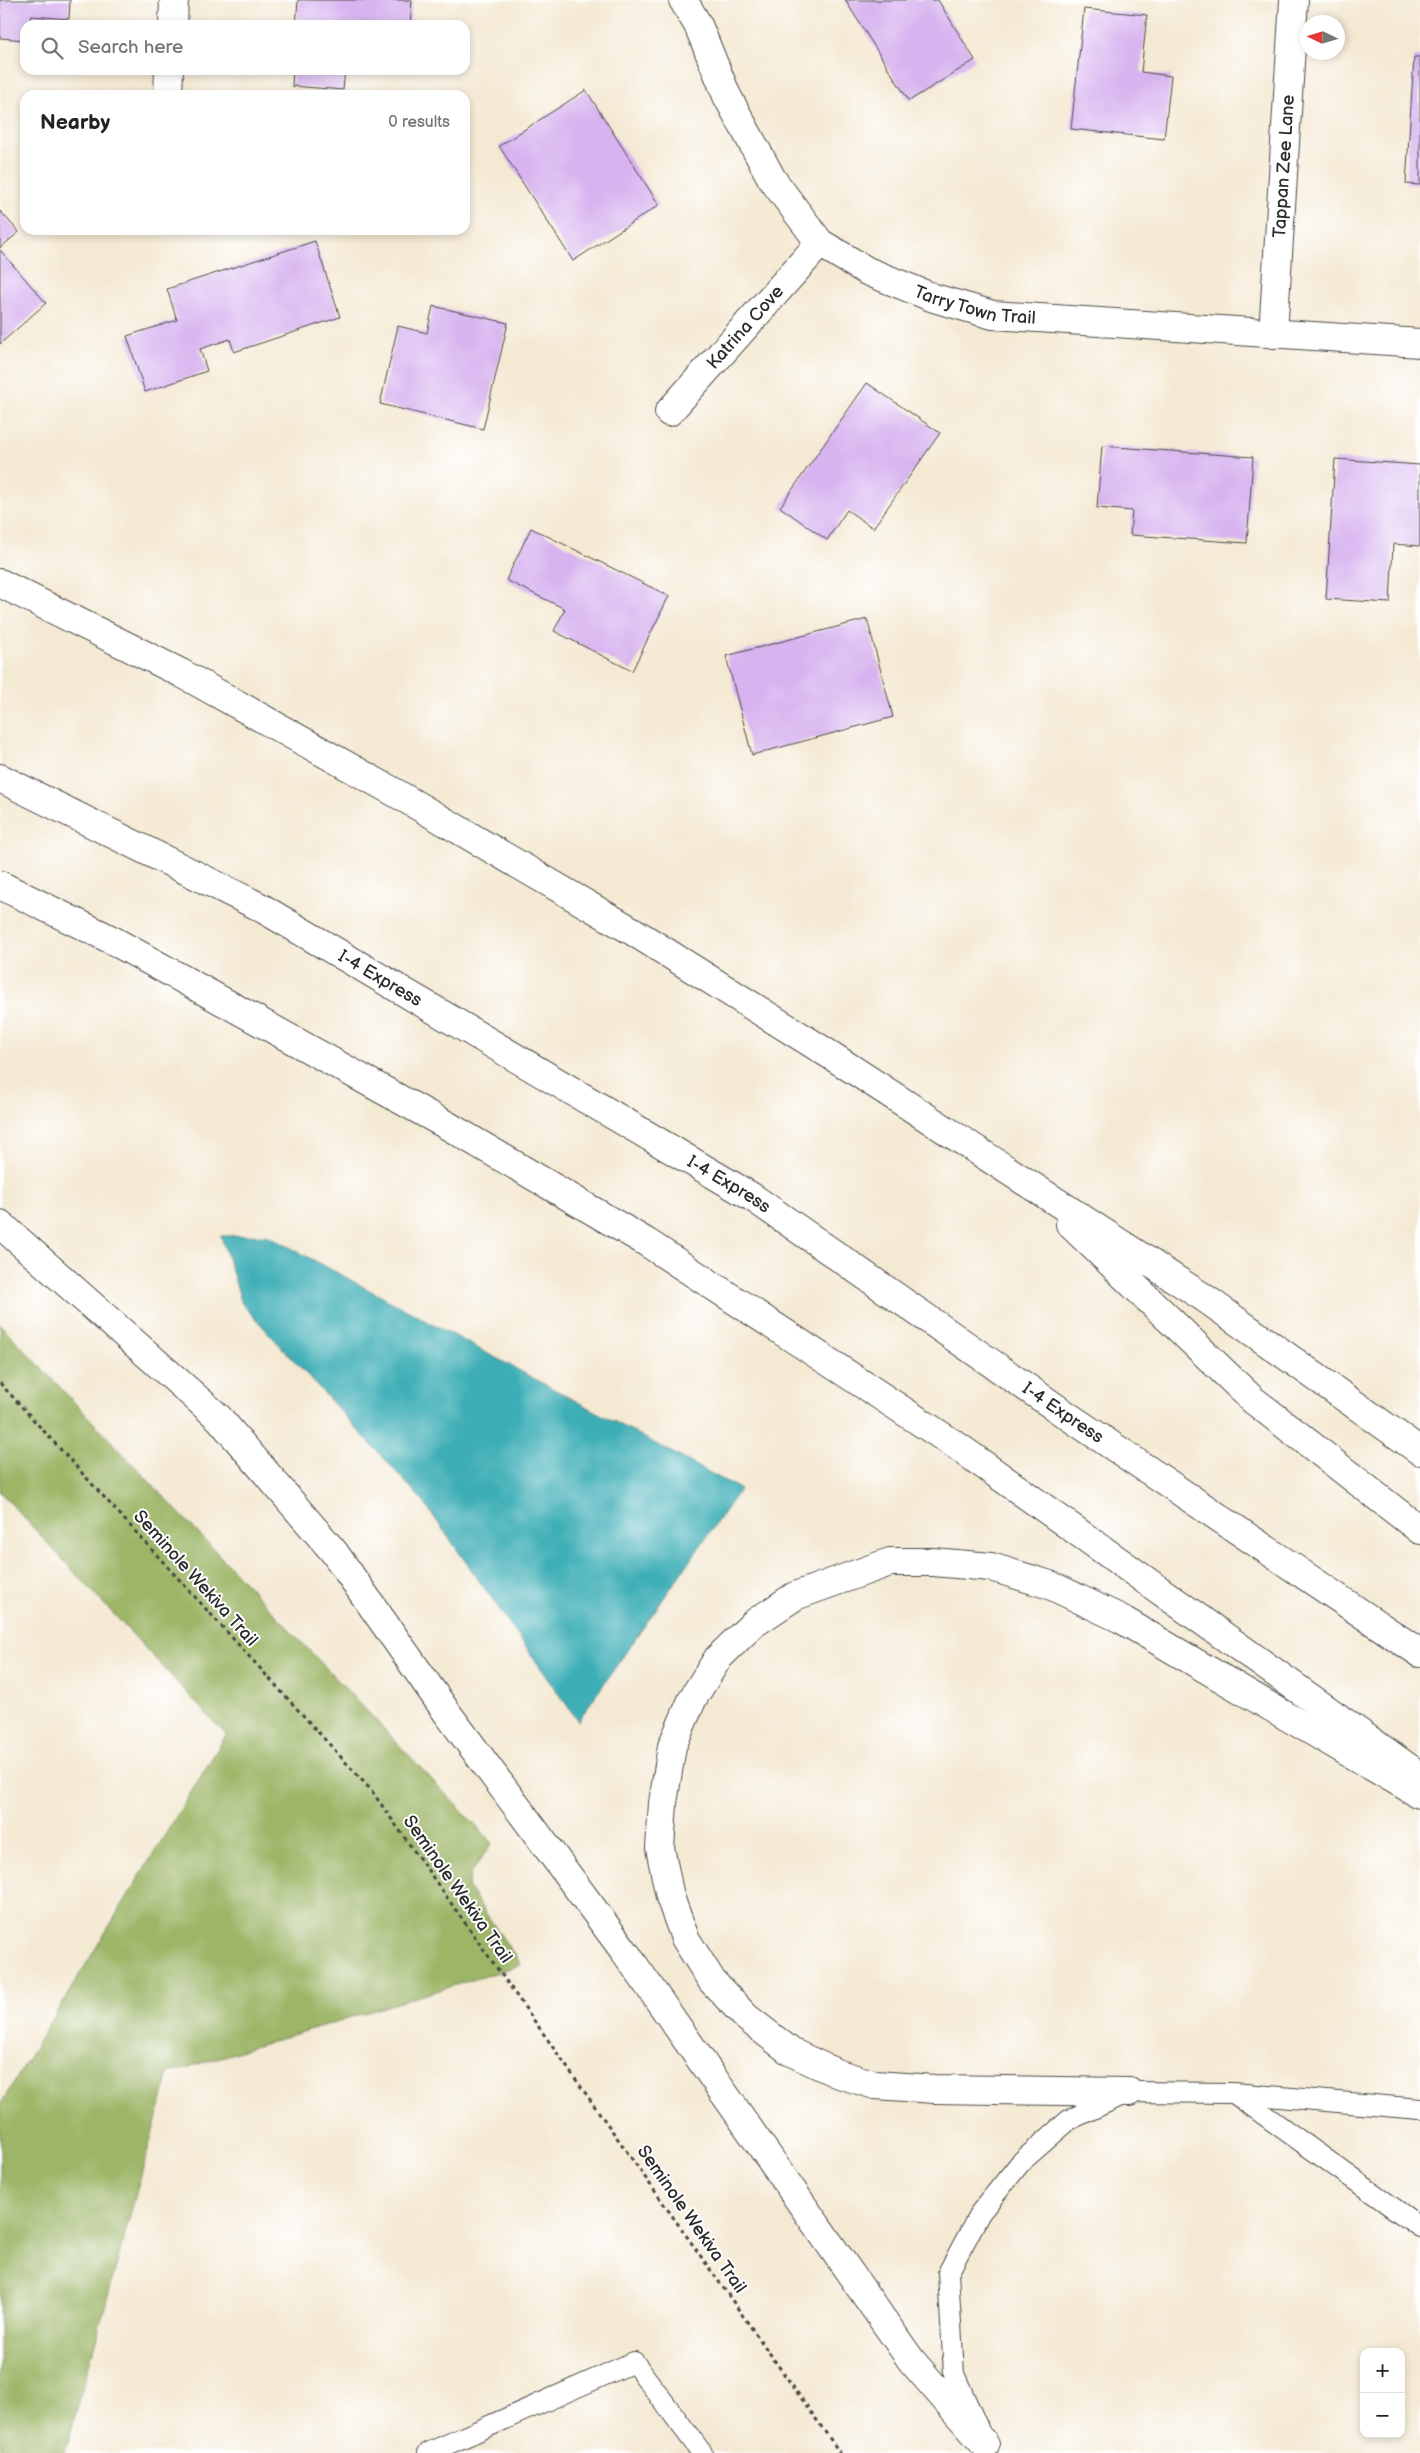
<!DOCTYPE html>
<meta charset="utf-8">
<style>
body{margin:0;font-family:"Balsamiq Sans",sans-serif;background:#f6f6f6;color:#222}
.controls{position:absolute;right:15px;bottom:15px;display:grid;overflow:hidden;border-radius:10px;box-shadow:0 2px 8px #0003}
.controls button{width:45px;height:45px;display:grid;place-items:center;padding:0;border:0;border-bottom:1px solid #e0e0e0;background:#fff;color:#222;font:25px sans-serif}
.compass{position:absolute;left:1300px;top:15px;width:45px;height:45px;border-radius:50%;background:#fff;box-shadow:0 2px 8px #0003;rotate:274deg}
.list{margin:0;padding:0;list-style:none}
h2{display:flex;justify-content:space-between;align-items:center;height:65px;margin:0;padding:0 20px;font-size:21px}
h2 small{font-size:16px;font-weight:400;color:#767676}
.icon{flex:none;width:28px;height:28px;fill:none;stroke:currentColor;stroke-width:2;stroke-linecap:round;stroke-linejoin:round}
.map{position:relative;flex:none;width:1420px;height:2453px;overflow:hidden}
.search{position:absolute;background:#fff;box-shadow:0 2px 8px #0003;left:20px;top:20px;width:450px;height:55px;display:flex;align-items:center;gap:12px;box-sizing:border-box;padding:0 18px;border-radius:15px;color:#767676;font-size:19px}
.panel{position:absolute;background:#fff;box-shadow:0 2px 8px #0003;left:20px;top:90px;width:450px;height:145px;border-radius:15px}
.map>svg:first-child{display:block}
.forest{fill:#9cb566;stroke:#647048}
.water{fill:#3daeb6;stroke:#346c70}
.building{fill:#d7b3ef}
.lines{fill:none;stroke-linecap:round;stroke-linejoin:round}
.lane-casing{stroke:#494844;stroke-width:22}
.street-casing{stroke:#494844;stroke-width:30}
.highway-casing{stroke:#494844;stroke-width:30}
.path{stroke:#494844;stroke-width:3;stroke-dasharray:4 4;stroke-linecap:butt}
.lane{stroke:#fff;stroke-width:20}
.street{stroke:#fff;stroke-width:28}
.highway{stroke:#fff;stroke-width:28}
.labels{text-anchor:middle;stroke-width:4;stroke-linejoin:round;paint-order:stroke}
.street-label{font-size:18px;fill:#2b2b2b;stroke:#fff}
</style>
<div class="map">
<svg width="1420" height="2453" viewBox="0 0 1420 2453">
<rect width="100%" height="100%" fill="#fff"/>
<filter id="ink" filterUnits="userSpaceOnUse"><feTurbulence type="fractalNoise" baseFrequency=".02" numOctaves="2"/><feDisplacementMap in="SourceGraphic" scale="10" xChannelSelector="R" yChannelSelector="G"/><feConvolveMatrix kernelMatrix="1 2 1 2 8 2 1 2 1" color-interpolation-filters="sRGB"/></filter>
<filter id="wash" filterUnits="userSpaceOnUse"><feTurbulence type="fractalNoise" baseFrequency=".0096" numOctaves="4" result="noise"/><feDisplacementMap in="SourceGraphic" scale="20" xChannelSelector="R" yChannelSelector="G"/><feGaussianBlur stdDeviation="1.12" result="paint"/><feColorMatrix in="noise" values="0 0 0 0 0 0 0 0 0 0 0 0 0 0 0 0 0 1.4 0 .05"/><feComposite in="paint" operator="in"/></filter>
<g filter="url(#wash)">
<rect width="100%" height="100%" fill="#f4e9d3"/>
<path class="forest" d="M0,1324L492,1843L471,1873L468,1887L521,1965L169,2073L65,2453H0V2105L226,1735L0,1492Z"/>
<path class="water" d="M267,1235L740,1489L578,1721L422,1500L242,1304L221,1236Z"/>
<g id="blocks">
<path class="building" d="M0,0H70L69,19L31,16L30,25H25V40L0,38Z
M298,0H412L410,25H296Z
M845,0H938L975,60L909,101Z
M1084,9L1147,15L1141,72L1171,76L1164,139L1071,129Z
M1414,57H1420V185L1406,184Z
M293,70H345L343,90L292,86Z
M586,90L659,205L573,261L499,146Z
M0,211L19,232L0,248Z
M315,241L340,317L234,352L230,339L200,349L207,371L145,392L127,336L177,320L167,289Z
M0,250L46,303L0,344Z
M433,306L508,323L483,429L380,404L398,326L427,333Z
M867,383L940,433L873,528L847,510L827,540L780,507Z
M1102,446L1253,457L1247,543L1130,535L1132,511L1097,508Z
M1335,459L1420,465V546L1393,544L1390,603L1326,599Z
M531,528L669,596L632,671L554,631L565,609L506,580Z
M867,619L893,717L752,755L726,656Z"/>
</g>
</g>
<g filter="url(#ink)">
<use href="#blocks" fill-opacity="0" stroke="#494844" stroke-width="1"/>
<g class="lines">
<defs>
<path id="lane" d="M1235,2094L1420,2227
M978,2428L954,2374L948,2273L980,2213L1021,2162L1069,2120L1129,2092L1233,2093L1420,2109
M428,2453L634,2362L702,2453"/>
<g id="street">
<path id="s1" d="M683,0L698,25L727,96L772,179L820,243L867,271L934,298L993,315L1420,343"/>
<path d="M173,25L174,0"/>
<path d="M168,95L169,70"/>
<path id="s2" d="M1273,334L1294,0"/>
<path id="s3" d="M669,412L820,243"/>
</g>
<g id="highway">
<path d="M0,583L181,673L394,792L634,932L835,1058L1206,1299L1420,1451"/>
<path id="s4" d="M0,778L260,907L752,1197L1062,1412L1420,1653"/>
<path d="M0,885L112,940L450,1127L646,1242L960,1448L1420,1776"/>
<path d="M0,1224L219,1418L334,1552L448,1714L625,1952L911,2360L985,2445"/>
<path d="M1070,1224L1253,1400L1420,1530"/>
<path d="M1129,2092L935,2089L875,2085L836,2073L791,2052L746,2017L712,1981L685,1938L670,1897L660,1848L663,1803L672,1746L693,1698L718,1658L753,1624L795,1596L890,1562H933L991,1567L1050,1585L1121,1619L1419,1794"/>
</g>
</defs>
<use href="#lane" class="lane-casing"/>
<use href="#street" class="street-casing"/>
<use href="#highway" class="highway-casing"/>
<path class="path" d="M0,1383L371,1790L840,2453"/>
<use href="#lane" class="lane"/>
<use href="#street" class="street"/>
<use href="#highway" class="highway"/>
</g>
</g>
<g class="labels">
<g class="street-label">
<text dy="6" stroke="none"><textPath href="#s2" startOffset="168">Tappan Zee Lane</textPath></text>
<text dy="6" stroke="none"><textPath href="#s1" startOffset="449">Tarry Town Trail</textPath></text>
<text dy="6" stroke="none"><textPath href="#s3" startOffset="114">Katrina Cove</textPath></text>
<text dy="6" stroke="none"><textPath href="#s4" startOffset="430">I-4 Express</textPath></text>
<text dy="6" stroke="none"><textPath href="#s4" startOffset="835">I-4 Express</textPath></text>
<text dy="6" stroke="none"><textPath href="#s4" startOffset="1240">I-4 Express</textPath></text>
<text transform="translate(196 1578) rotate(48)" y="6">Seminole Wekiva Trail</text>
<text transform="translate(458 1889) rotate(55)" y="6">Seminole Wekiva Trail</text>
<text transform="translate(692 2219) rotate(55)" y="6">Seminole Wekiva Trail</text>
</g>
</g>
</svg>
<div class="controls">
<button>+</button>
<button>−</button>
</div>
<svg class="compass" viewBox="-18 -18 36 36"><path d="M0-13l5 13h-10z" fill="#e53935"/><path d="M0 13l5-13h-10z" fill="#767676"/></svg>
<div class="search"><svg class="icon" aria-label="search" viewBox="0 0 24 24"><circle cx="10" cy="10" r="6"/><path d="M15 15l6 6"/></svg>Search here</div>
<section class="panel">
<h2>Nearby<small>0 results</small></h2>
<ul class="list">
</ul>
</section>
</div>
